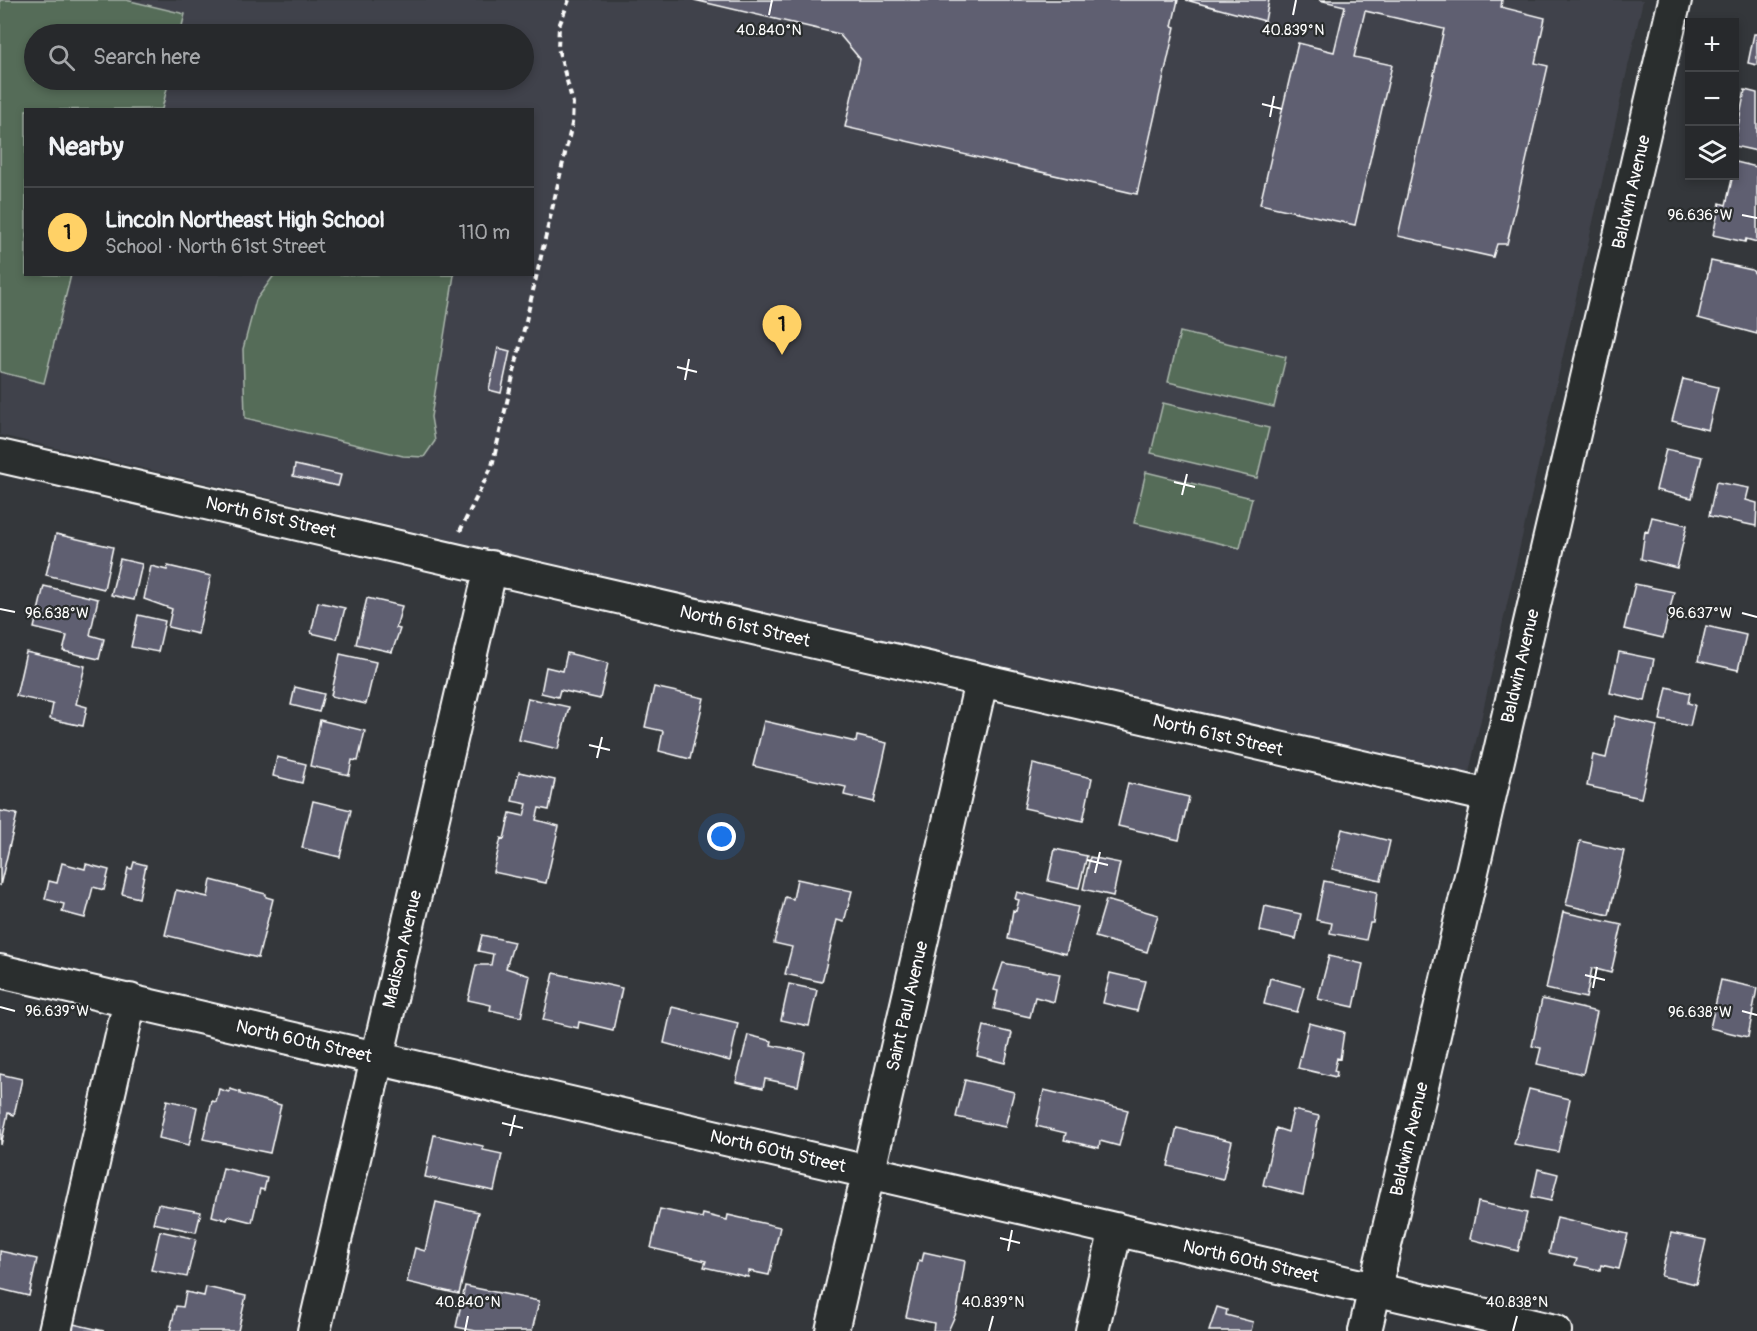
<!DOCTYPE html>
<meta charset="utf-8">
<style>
body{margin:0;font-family:Pangolin,sans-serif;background:#333538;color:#f1f3f6}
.controls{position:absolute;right:18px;top:18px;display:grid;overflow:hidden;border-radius:0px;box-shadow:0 3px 9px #0003}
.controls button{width:54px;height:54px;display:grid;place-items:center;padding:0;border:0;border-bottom:2px solid #434548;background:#27292c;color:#f1f3f6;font:30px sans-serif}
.you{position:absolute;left:722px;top:837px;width:21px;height:21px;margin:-15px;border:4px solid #fff;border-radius:50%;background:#1a73e8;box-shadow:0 0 0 9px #1a73e833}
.badge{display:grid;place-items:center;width:39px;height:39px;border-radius:50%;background:#ffd166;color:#111;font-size:20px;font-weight:700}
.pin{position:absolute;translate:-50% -50px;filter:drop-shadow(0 2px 3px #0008)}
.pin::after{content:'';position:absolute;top:32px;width:21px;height:18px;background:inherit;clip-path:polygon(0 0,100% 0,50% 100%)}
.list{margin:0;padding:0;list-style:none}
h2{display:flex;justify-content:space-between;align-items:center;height:78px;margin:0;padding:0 24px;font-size:26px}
h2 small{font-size:20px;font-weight:400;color:#a4a6a9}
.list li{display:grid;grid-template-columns:39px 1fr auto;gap:18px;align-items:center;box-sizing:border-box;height:90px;padding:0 24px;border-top:2px solid #434548}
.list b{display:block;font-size:22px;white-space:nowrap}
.list p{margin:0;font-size:20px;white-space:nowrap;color:#a4a6a9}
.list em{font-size:20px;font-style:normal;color:#a4a6a9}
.icon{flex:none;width:33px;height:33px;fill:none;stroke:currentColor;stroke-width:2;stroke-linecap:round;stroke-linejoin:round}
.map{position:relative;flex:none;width:1757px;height:1331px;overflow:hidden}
.search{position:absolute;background:#27292c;box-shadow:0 3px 9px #0003;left:24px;top:24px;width:510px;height:66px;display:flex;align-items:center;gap:15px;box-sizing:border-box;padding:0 21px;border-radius:33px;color:#a4a6a9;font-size:22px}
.panel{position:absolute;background:#27292c;box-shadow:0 3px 9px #0003;left:24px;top:108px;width:510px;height:168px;border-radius:0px}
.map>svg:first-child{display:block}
.built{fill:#41434b;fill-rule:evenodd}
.green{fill:#556c59;stroke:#aab6ac;stroke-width:1.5}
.building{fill:#5e5f71;stroke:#fff;stroke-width:1.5}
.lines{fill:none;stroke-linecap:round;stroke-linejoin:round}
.minor-casing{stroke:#fff;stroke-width:36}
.path{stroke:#fff;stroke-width:4;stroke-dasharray:6 4.5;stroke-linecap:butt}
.minor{stroke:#2a2d2e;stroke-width:32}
.ticks{fill:none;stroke:#fff;stroke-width:2}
.labels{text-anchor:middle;stroke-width:4.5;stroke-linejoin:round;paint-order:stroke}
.street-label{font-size:18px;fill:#fff;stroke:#2a2d2e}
.ticks-label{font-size:15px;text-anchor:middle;fill:#fff;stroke:#2a2d2e;stroke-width:4.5;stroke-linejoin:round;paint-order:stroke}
</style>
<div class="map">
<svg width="1757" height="1331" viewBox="0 0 1757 1331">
<rect width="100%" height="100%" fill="#34373b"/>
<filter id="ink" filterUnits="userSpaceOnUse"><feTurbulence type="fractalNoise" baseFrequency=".0167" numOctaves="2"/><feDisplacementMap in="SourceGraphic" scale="12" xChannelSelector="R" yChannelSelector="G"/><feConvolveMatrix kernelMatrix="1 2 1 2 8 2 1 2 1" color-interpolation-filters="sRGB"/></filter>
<g filter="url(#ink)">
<path class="built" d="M0,0H1643L1468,777L0,435ZM34,34H524V80H34ZM26,110H532V274H26Z"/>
<path class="green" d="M0,0H126L185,14L180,34H34V80H169L162,109L26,110V274L71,275L44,383L0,372Z
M275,274L454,275L431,417L435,441L424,457L403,456L245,418L243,349L256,300Z
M1180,332L1286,357L1274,407L1168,382Z
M1163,403L1269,428L1257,478L1151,453Z
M1146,472L1252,498L1240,548L1134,523Z"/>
<path class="building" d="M694,0H1178L1172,26L1175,27L1137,194L845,127L860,59L839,34Z
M1186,0H1269L1265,21Z
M1319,0H1502L1501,7L1545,18L1535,63L1548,66L1507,244H1497L1493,257L1398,236L1444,29L1365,11L1354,57L1392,65L1355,225L1260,204L1298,43L1334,52L1345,6Z
M1754,34H1757V65L1748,63Z
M1745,90L1757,93V151L1734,146Z
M1736,162L1757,167V242L1746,239L1745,242L1713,235L1720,203L1726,205Z
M1711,261L1752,270L1757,276V334L1698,318Z
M498,348L510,351L501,393L489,390Z
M1683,379L1718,387L1708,430L1672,421Z
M1666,449L1702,457L1692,498L1656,490Z
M295,465L341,475L338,486L293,476Z
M1716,482L1749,488L1746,500L1757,503L1756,526L1709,516Z
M1652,517L1687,525L1677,568L1641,559L1645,531L1648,532Z
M56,534L113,547L104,589L46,575Z
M120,559L142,564L134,600L111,595Z
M151,566L167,570L168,566L211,576L198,634L168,627L172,609L144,599Z
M1635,584L1674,592L1663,638L1624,629Z
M44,586L98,599L90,635L104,639L99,659L63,651L67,636L34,628Z
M367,598L402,606L396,628L400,629L392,652L356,644Z
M318,602L345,608L337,639L311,633Z
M138,615L165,621L158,652L131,647Z
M1706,626L1746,635L1738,670L1698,661Z
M26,652L85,666L76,704L87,707L83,726L50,719L53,704L16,696Z
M1619,652L1654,659L1645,701L1610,693Z
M567,653L608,663L600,699L560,690L558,697L541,693L546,667L563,671Z
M340,654L376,662L366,704L331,696Z
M295,687L324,694L319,712L291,705Z
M654,687L704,698L690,759L659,751L663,731L645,727Z
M1667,687L1690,693L1688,703L1695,705L1690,726L1660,720Z
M528,698L569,707L558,749L519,740Z
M1615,716L1657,726L1641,798L1587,786L1593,755L1606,758Z
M320,720L365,731L358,761L352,760L349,775L310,766Z
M764,721L856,742L857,736L887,743L874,802L844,795L846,787L753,766Z
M277,757L306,764L302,783L273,776Z
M1033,764L1092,778L1083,821L1024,808Z
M519,772L555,780L549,810L539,808L536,820L559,826L546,883L493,872L501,838L504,839L510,813L524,816L527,804L512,801Z
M1128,783L1189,797L1179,840L1118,826Z
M313,801L351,810L340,857L302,848Z
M0,811L17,814L0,886Z
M1342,829L1390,841L1381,880L1332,869Z
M1580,841L1624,851L1609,915L1566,905Z
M1055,849L1087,856L1079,888L1048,881Z
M1090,857L1120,863L1113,896L1083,889Z
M134,862L146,865L139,898L122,894L128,868L132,869Z
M62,863L85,869L86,864L109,870L104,890L93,887L85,918L62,912L64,904L45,899L49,881L57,883Z
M797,879L852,891L844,922L837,920L822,982L785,974L792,947L774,943L785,897L793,899Z
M211,880L266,894V897L273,899L258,958L165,935L176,890L208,897Z
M1324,881L1377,892L1373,923H1370L1366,940L1330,933L1332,923L1316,920Z
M1017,892L1078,907L1066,954L1008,939L1013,910L1016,911L1019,900L1015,899Z
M1106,900L1158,915L1147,952L1095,937Z
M1265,906L1301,914L1296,939L1260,931Z
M1563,912L1622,925L1611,973L1592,968L1586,998L1546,989Z
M482,935L514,942L506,968L530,976L521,1017L490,1010L491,1005L468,1000L476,965H491L493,954L478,951Z
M1329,956L1363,964L1354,1007L1318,999Z
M1003,963L1060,974L1054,1002L1035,997L1030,1017L994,1009L998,991L994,990Z
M554,973L622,988L613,1030L579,1022L578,1028L543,1020Z
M1110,973L1145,981L1137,1011L1103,1003Z
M1270,978L1304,987L1297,1012L1264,1004Z
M1721,980L1757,988L1748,1037L1710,1028Z
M789,984L817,990L809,1026L781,1020Z
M1542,999L1597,1012L1583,1074L1537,1064L1541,1048L1532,1046Z
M672,1007L738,1023L730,1061L664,1043Z
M1309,1023L1344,1032L1340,1059L1337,1058L1334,1071L1337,1072L1336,1077L1298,1068Z
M984,1026L1012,1033L1005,1063L977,1056Z
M748,1035L772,1041L771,1045L805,1052L798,1086L765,1079L763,1088L736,1082Z
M0,1074L22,1079L14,1115L8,1113L1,1145Z
M965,1080L1014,1092L1005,1127L956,1117Z
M219,1089L229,1092L230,1089L240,1092V1094L281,1105L270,1153L203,1139L212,1101L216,1102Z
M1529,1089L1570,1099L1558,1152L1514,1144Z
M1044,1090L1128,1110L1119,1146L1100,1141L1099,1148L1064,1140L1066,1133L1036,1126Z
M167,1100L197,1107L189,1145L159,1138Z
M1293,1110L1319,1116L1303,1195L1263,1185L1276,1128L1288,1132Z
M1177,1128L1232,1141L1223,1179L1168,1166Z
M434,1135L483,1146V1150L502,1154L494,1191L425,1177Z
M223,1168L267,1178L264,1190L260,1189L252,1222L228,1216L227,1220L212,1216Z
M1538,1169L1558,1174L1551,1201L1532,1197Z
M436,1202L478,1212L459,1294L407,1282L415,1248L425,1251Z
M1478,1202L1527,1213L1518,1251L1470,1239Z
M158,1204L201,1212L196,1232L153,1223Z
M660,1209L702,1218L703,1214L727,1220L728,1215L780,1227L769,1275L749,1271L748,1277L704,1267L706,1261L651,1248Z
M1557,1217L1628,1234L1619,1269L1601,1265L1600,1270L1575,1265L1577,1259L1549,1253Z
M160,1231L196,1239L187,1277L151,1270Z
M1671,1233L1706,1240L1696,1284L1661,1276Z
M0,1251L37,1259L29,1296L0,1289Z
M924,1252L965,1261L957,1311L948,1331H933L934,1323L906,1317L919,1260L922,1261Z
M465,1286L539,1301L532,1331H476L456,1327Z
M206,1287L246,1296L238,1331H170L176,1306L183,1307L186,1292L204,1296Z
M1217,1307L1227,1310L1226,1315L1253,1322L1251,1331H1209Z
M69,1323L104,1331H68Z"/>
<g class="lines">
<defs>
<path id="minor" d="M0,456L1489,796
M0,971L1555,1331
M55,1331L130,1000
M314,1331L491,567
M832,1331L981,682
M1092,1331L1116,1229
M1365,1331L1675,0"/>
</defs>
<use href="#minor" class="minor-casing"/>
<path class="path" d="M460,531L492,466L572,124L573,103L558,48L559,26L569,0"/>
<use href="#minor" class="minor"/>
</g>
</g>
<path class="ticks" d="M769,15L772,0M1293,15L1296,0M1262,104L1282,109M1270,117L1274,96M1742,215L1757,218M677,367L697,372M685,380L689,359M1174,482L1195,487M1182,495L1187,474M0,609L15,612M1742,613L1757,617M589,745L610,750M597,758L602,737M1087,860L1108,865M1095,873L1100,852M1585,975L1605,980M1593,988L1597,967M0,1007L15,1011M1742,1011L1757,1015M502,1123L523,1128M510,1136L515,1115M1000,1238L1020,1243M1008,1251L1012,1230M465,1331L468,1316M989,1331L993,1316M1513,1331L1517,1316"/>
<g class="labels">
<g class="street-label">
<text transform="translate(1631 192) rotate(-77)" y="6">Baldwin Avenue</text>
<text transform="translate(271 517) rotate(13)" y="6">North 61st Street</text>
<text transform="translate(745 626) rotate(13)" y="6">North 61st Street</text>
<text transform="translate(1520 666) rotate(-77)" y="6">Baldwin Avenue</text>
<text transform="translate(1218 735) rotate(13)" y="6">North 61st Street</text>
<text transform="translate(402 949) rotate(-77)" y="6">Madison Avenue</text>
<text transform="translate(907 1006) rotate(-77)" y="6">Saint Paul Avenue</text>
<text transform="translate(304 1041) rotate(13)" y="6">North 60th Street</text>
<text transform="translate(1409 1139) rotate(-77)" y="6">Baldwin Avenue</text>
<text transform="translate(778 1151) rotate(13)" y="6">North 60th Street</text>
<text transform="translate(1251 1261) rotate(13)" y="6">North 60th Street</text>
</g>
</g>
<g class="ticks-label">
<text x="769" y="35">40.840°N</text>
<text x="1293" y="35">40.839°N</text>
<text x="1700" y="220">96.636°W</text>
<text x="57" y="618">96.638°W</text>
<text x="1700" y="618">96.637°W</text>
<text x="57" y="1016">96.639°W</text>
<text x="1700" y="1017">96.638°W</text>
<text x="468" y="1307">40.840°N</text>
<text x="993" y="1307">40.839°N</text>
<text x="1517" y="1307">40.838°N</text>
</g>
</svg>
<div class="controls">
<button>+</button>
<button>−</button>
<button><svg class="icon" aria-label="layers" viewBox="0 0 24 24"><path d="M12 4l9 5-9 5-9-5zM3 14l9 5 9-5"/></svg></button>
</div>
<div class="you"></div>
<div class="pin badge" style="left:782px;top:355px">1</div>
<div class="search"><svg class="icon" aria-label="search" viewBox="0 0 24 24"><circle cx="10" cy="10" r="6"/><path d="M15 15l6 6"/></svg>Search here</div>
<section class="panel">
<h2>Nearby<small></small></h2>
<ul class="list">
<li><span class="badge">1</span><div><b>Lincoln Northeast High School</b><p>School · North 61st Street</p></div><em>110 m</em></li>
</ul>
</section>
</div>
